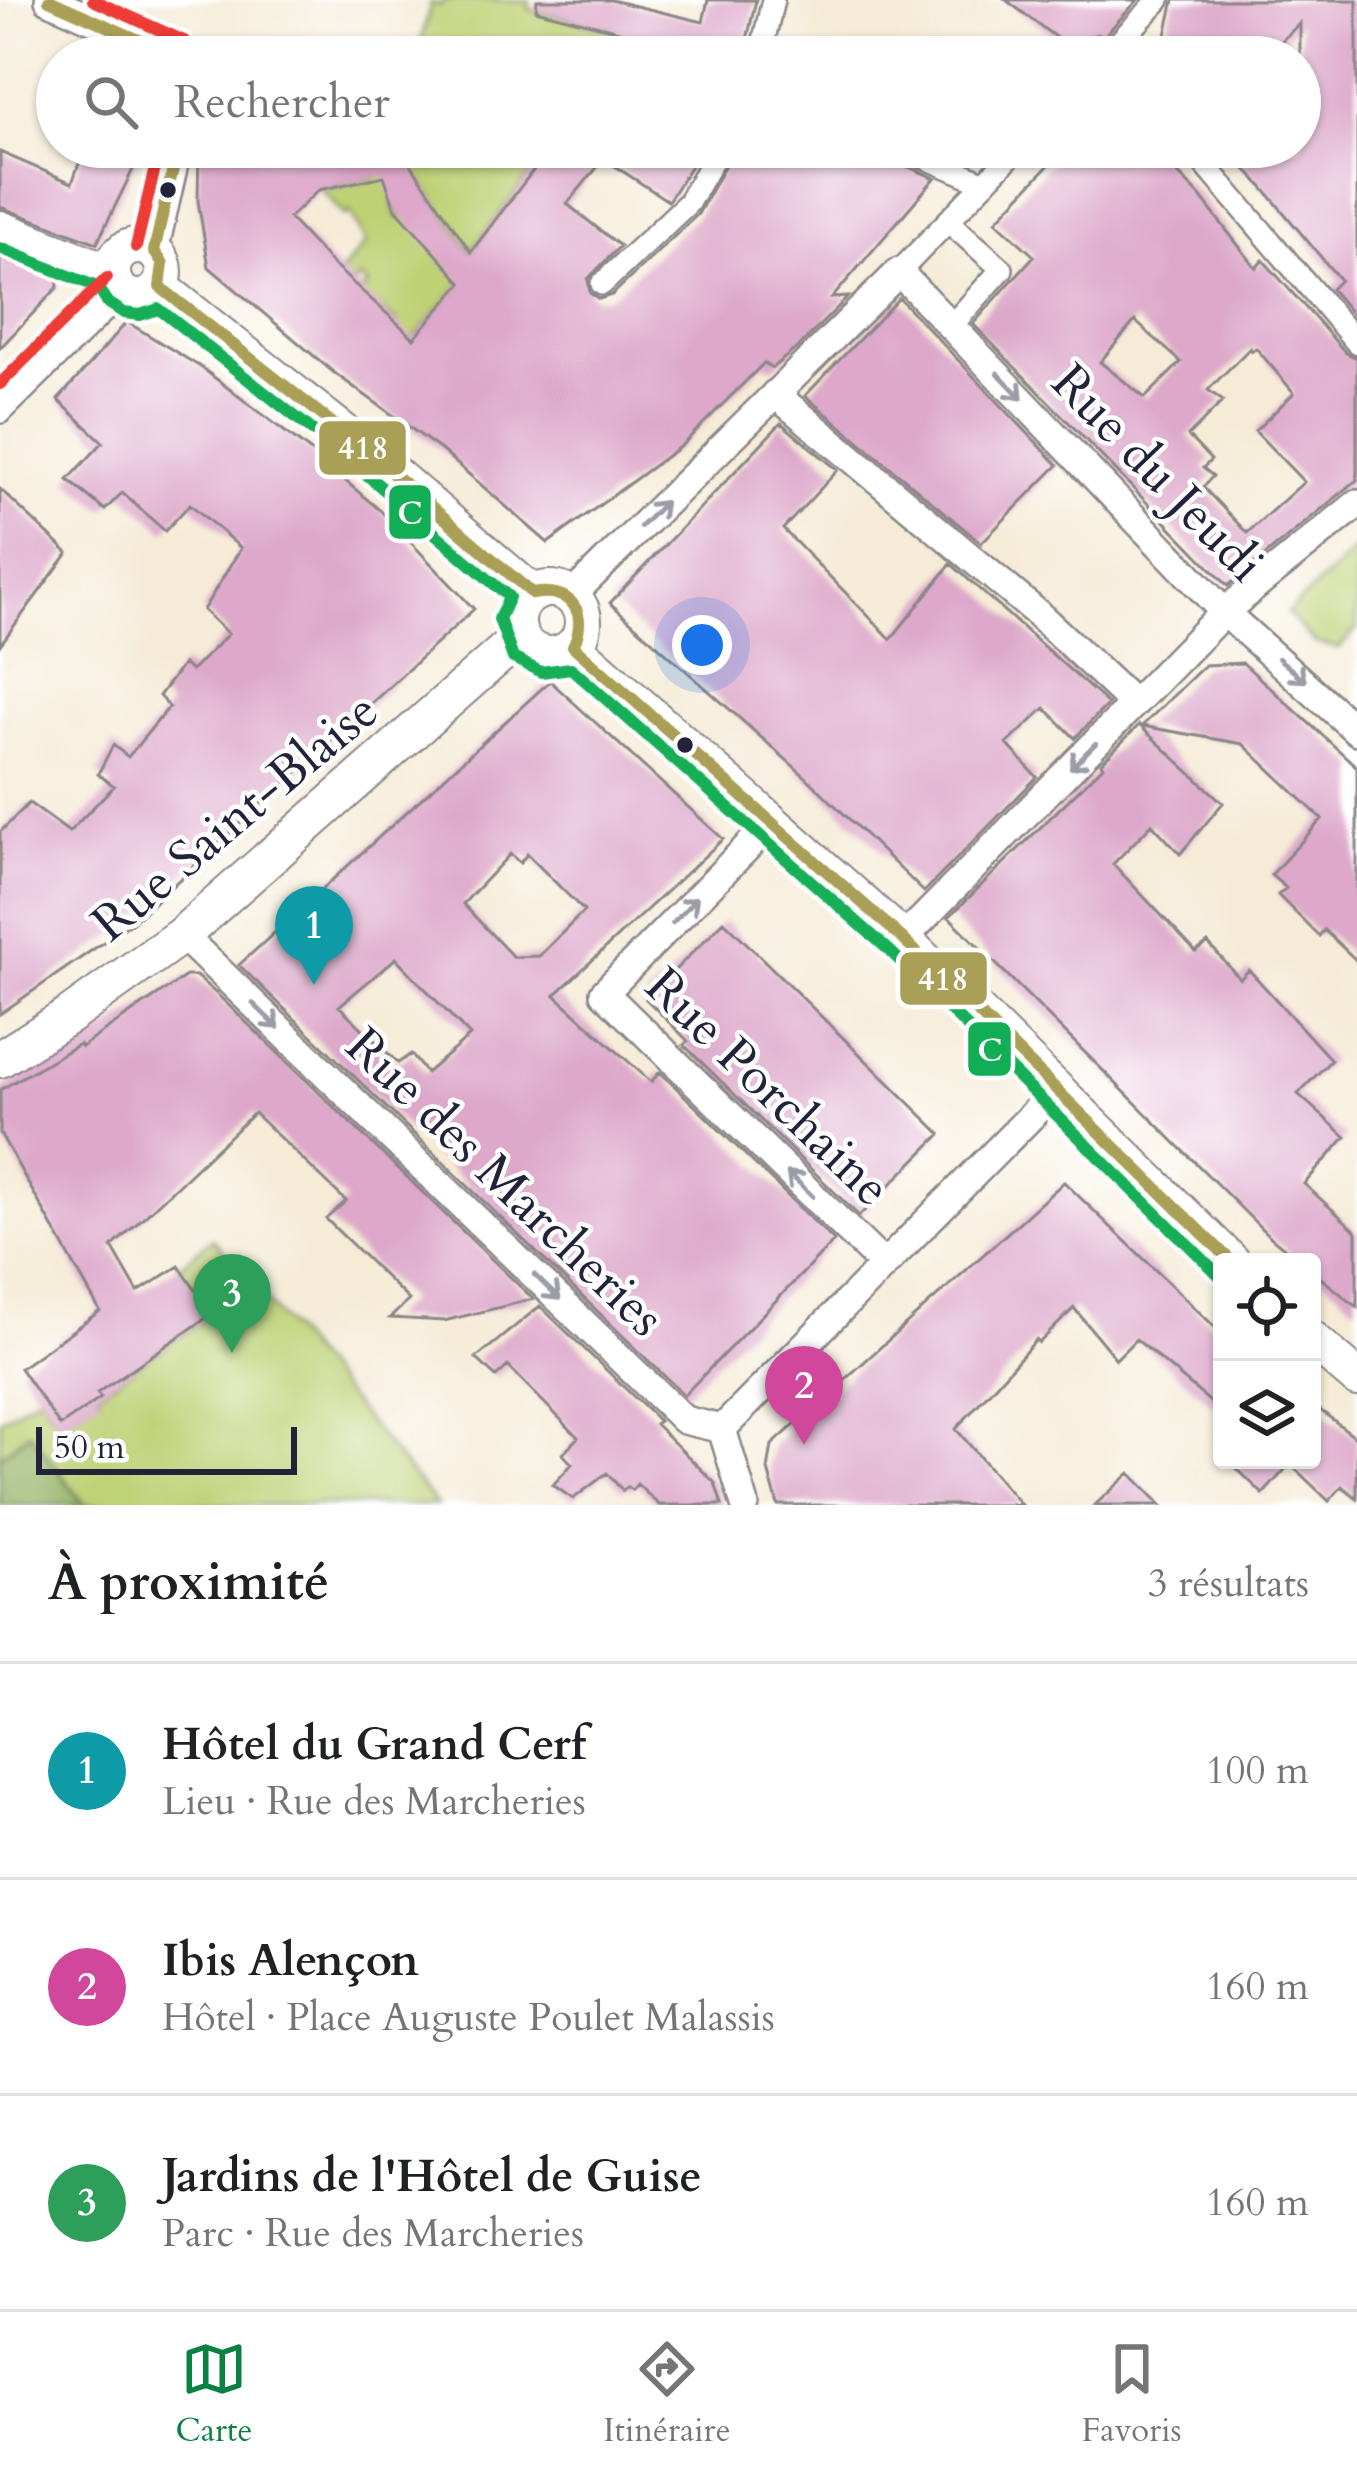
<!DOCTYPE html>
<html lang="fr">
<meta charset="utf-8">
<style>
body{margin:0;font-family:Cardo,serif;background:#f6f6f6;color:#202124}
.controls{position:absolute;right:36px;bottom:36px;display:grid;overflow:hidden;border-radius:12px;box-shadow:0 3px 9px #0004}
.controls button{width:108px;height:108px;display:grid;place-items:center;padding:0;border:0;border-bottom:3px solid #e0e0e0;background:#fff;color:#202124;font:60px sans-serif}
.scale{position:absolute;left:36px;bottom:30px;width:261px;box-sizing:border-box;padding-left:12px;border:6px solid #22223b;border-top:0;font-size:33px;line-height:42px;white-space:nowrap;color:#22223b;-webkit-text-stroke:9px #fff;paint-order:stroke}
.you{position:absolute;left:702px;top:645px;width:42px;height:42px;margin:-30px;border:9px solid #fff;border-radius:50%;background:#1a73e8;box-shadow:0 0 0 18px #1a73e833}
.badge{display:grid;place-items:center;width:78px;height:78px;border-radius:50%;background:#0b8043;color:#fff;font-size:39px;font-weight:700}
.pin{position:absolute;translate:-50% -99px;filter:drop-shadow(0 3px 6px #0008)}
.pin::after{content:'';position:absolute;top:63px;width:42px;height:36px;background:inherit;clip-path:polygon(0 0,100% 0,50% 100%)}
.list{margin:0;padding:0;list-style:none}
h2{display:flex;justify-content:space-between;align-items:center;height:156px;margin:0;padding:0 48px;font-size:51px}
h2 small{font-size:39px;font-weight:400;color:#757577}
.list li{display:grid;grid-template-columns:78px 1fr auto;gap:36px;align-items:center;box-sizing:border-box;height:216px;padding:0 48px;border-top:3px solid #e0e0e0}
.list b{display:block;font-size:45px;white-space:nowrap}
.list p{margin:0;font-size:39px;white-space:nowrap;color:#757577}
.list em{font-size:39px;font-style:normal;color:#757577}
.icon{flex:none;width:66px;height:66px;fill:none;stroke:currentColor;stroke-width:2;stroke-linecap:round;stroke-linejoin:round}
.map{position:relative;flex:none;width:1357px;height:1505px;overflow:hidden}
.search{position:absolute;background:#fff;box-shadow:0 3px 9px #0004;left:36px;right:36px;top:36px;height:132px;display:flex;align-items:center;gap:30px;box-sizing:border-box;padding:0 42px;border-radius:66px;color:#757577;font-size:45px}
.sheet{height:804px;background:#fff}
nav{display:flex;justify-content:space-around;align-items:center;box-sizing:border-box;height:168px;border-top:3px solid #e0e0e0;background:#fff;font-size:33px;color:#757577}
nav a{display:grid;justify-items:center;gap:6px}
nav .on{color:#0b8043}
.map>svg:first-child{display:block}
.green{fill:#bed174;stroke:#707a58;stroke-width:3}
.forest{fill:#96b366;stroke:#5c6a50;stroke-width:3}
.building{fill:#dda8ca;fill-rule:evenodd}
.lines{fill:none;stroke-linecap:round;stroke-linejoin:round}
.pedestrian-casing{stroke:#8c8688;stroke-width:26}
.minor-casing{stroke:#8c8688;stroke-width:32}
.tertiary-casing{stroke:#8c8688;stroke-width:40}
.pedestrian{stroke:#fff;stroke-width:21}
.minor{stroke:#fff;stroke-width:27}
.tertiary{stroke:#fff;stroke-width:36}
.bus-1-casing{stroke:#fff;stroke-width:21}
.bus-2-casing{stroke:#fff;stroke-width:21}
.bus-3-casing{stroke:#fff;stroke-width:21}
.bus-1{stroke:#aa9f56;stroke-width:12}
.bus-2{stroke:#12ae56;stroke-width:12}
.bus-3{stroke:#ed3b36;stroke-width:12}
.oneway{stroke:#9c9ca7}
.bus-dot{fill:#22223b;stroke:#fff;stroke-width:4.5}
.labels{text-anchor:middle;stroke-width:9;stroke-linejoin:round;paint-order:stroke}
.street-label{font-size:51px;fill:#22223b;stroke:#fff}
.line-badge{stroke:#fff;stroke-width:4.5}
.badge-label{font-size:33px;text-anchor:middle;font-weight:bold;fill:#fff}
</style>
<div class="map">
<svg width="1357" height="1505" viewBox="0 0 1357 1505">
<rect width="100%" height="100%" fill="#fff"/>
<filter id="ink" filterUnits="userSpaceOnUse"><feTurbulence type="fractalNoise" baseFrequency=".00833" numOctaves="2"/><feDisplacementMap in="SourceGraphic" scale="24" xChannelSelector="R" yChannelSelector="G"/><feConvolveMatrix kernelMatrix="1 2 1 2 8 2 1 2 1" color-interpolation-filters="sRGB"/></filter>
<filter id="wash" filterUnits="userSpaceOnUse"><feTurbulence type="fractalNoise" baseFrequency=".004" numOctaves="4" result="noise"/><feDisplacementMap in="SourceGraphic" scale="48" xChannelSelector="R" yChannelSelector="G"/><feGaussianBlur stdDeviation="2.7" result="paint"/><feColorMatrix in="noise" values="0 0 0 0 0 0 0 0 0 0 0 0 0 0 0 0 0 1.4 0 .05"/><feComposite in="paint" operator="in"/></filter>
<g filter="url(#wash)">
<rect width="100%" height="100%" fill="#f5ebd6"/>
<path class="green" d="M444,0H530L529,9L619,31L627,57H417L431,3L442,5Z
M393,147H551L471,251L420,179L393,202L398,218L410,208L467,277L408,345L396,321L360,293L368,285L360,278L344,296L331,284L366,243L349,212L344,216L321,189L375,178Z
M1357,548V629L1339,648L1315,643L1287,614Z
M213,1238L437,1505H0V1420L38,1395L60,1425L100,1397L97,1393L211,1315L179,1266Z"/>
<path class="forest" d="M29,1432L85,1505H0V1456Z"/>
<g id="blocks">
<path class="building" d="M537,0H611L703,22L708,0H756L743,57H610L619,31L536,10Z
M1006,0H1138L1103,37L1098,34L1063,43Z
M1174,0H1357V320L1331,289L1340,280L1255,178L1223,147H1300V23L1265,57H1161Z
M85,147H144L97,243L0,207V152L72,183Z
M199,147H399L471,252L551,147H703L668,201L604,159L567,204L620,246L588,279L590,293L599,299L612,295L698,214L735,147H874L894,161L935,178L832,298L848,297L797,348L772,368L764,363L682,445L548,543L441,450L333,372L209,267L198,201ZM384,176L395,208L462,283L414,338L331,263L289,218L319,190Z
M1066,147H1152L1199,195L1256,268L1263,260L1346,353L1357,358V480L1228,586L973,324L1034,256L996,221ZM1135,321L1181,362L1145,398L1100,362ZM1250,348L1252,351L1256,348L1294,393L1255,431L1304,482L1247,533L1203,487L1213,476L1203,468L1211,460L1188,436L1223,401L1208,390Z
M0,253L57,276L58,287L0,348Z
M899,298L1058,465L981,543L805,396Z
M127,322L202,368L310,451L381,511L474,609L134,921L0,1014V832L29,803L69,832L114,786L98,774L113,745L128,757L169,707L159,696L183,664L191,671L228,634L203,610L241,548L190,504L165,531L122,493L105,510L68,480L103,442L58,400Z
M781,423L838,470L783,529L891,639L951,564L1108,704L1075,738L1045,708L1007,744L1037,777L924,892L808,779L610,603Z
M0,489L68,553L0,645Z
M1243,663L1357,767V961L1324,930L1319,936L1278,895L1286,888L1271,875L1322,819L1243,744L1142,726L1205,665Z
M550,681L723,839L555,995L651,1082L660,1072L834,1241L684,1395L239,965ZM510,854L520,863L527,854L584,911L539,956L513,957L463,904ZM396,958L470,1036L426,1073L411,1054L398,1063L339,1006Z
M1139,725L1223,803L1180,854L1152,824L1113,864L1196,952L1208,943L1240,979L1249,970L1331,1060L1298,1094L1346,1137L1304,1184L1357,1232V1307L1312,1271V1262H1301L1268,1235L949,917L1103,766L1101,763Z
M724,921L941,1134L859,1216L684,1045L688,1041L646,999Z
M186,976H196L218,995L533,1299L444,1321L390,1318L409,1300L326,1219L346,1201L254,1113L112,1247L138,1292L179,1266L212,1314L97,1393L101,1398L60,1426L20,1368L100,1311L0,1133V1090L79,1044L81,1047Z
M1064,1182L1222,1334V1412L1136,1339L1116,1359L1074,1308L1039,1343L1036,1340L956,1429L1021,1505H778L768,1470L772,1445Z
M540,1306L659,1421L655,1424L715,1483L722,1505H659L637,1484L632,1490L627,1487L623,1491L607,1473L573,1499L553,1485L572,1464L563,1454L578,1437L508,1366L496,1377L476,1358Z
M1312,1404L1357,1438V1498L1342,1486L1329,1501L1290,1464L1263,1494L1228,1460H1312Z
M1130,1473L1161,1505H1095Z"/>
</g>
</g>
<g filter="url(#ink)">
<use href="#blocks" fill-opacity="0" stroke="#8c8688" stroke-width="3"/>
<g class="lines">
<defs>
<path id="pedestrian" d="M760,57L773,0
M1105,57L1159,0
M900,147L985,183
M1190,147L1357,343
M948,221L1002,269L952,325
M899,272L1019,147
M602,284L688,203L720,147"/>
<path id="minor" d="M49,0L177,57
M154,251L178,147
M775,394L1037,613L1134,704
M0,409L120,291
M570,597L899,272L1224,612L1357,731
M773,821L604,993L884,1265
M182,935L684,1420L722,1429
M903,939L1224,612L1357,504
M722,1429L1056,1091
M722,1429L745,1505"/>
<path id="tertiary" d="M0,229L111,273
M112 272a26 26 0 1 1 52 0a26 26 0 1 1-52 0Z
M160,287L356,442L533,594
M517 622a33 33 0 1 1 66 0a33 33 0 1 1-66 0Z
M573,646L903,939L1232,1262
M0,1059L70,1015L182,935L520,637
M1312,1339L1357,1378"/>
</defs>
<use href="#pedestrian" class="pedestrian-casing"/>
<use href="#minor" class="minor-casing"/>
<use href="#tertiary" class="tertiary-casing"/>
<use href="#pedestrian" class="pedestrian"/>
<use href="#minor" class="minor"/>
<use href="#tertiary" class="tertiary"/>
<defs>
<path id="bus-1" d="M49,0L177,57
M178,147L154,251L163,264L160,287L356,442L533,594C570,587 590,612 573,646L903,939L1232,1262"/>
<path id="bus-2" d="M0,248L97,287L107,302L124,313L140,315L159,309L345,456L509,597L499,619L513,658L541,672L571,668L891,952L1219,1275"/>
<path id="bus-3" d="M93,0L184,41
M136,247L160,147
M0,384L107,278"/>
</defs>
<use href="#bus-1" class="bus-1-casing"/>
<use href="#bus-2" class="bus-2-casing"/>
<use href="#bus-3" class="bus-3-casing"/>
<use href="#bus-1" class="bus-1"/>
<use href="#bus-2" class="bus-2"/>
<use href="#bus-3" class="bus-3"/>
</g>
<defs><path id="oneway-shaft" d="M-6 0H5M1.5-3L5.5 0L1.5 3" fill="none" stroke-width="1.6" stroke-linecap="round" stroke-linejoin="round" transform="scale(3)"/></defs>
<g class="oneway">
<use href="#oneway-shaft" transform="translate(1010 386) rotate(47)"/>
<use href="#oneway-shaft" transform="translate(653 514) rotate(-45)"/>
<use href="#oneway-shaft" transform="translate(1292 670) rotate(41)"/>
<use href="#oneway-shaft" transform="translate(1083 756) rotate(135)"/>
<use href="#oneway-shaft" transform="translate(685 910) rotate(-46)"/>
<use href="#oneway-shaft" transform="translate(266 1016) rotate(44)"/>
<use href="#oneway-shaft" transform="translate(800 1184) rotate(-136)"/>
<use href="#oneway-shaft" transform="translate(547 1287) rotate(44)"/>
</g>
</g>
<g class="bus-dot">
<circle cx="168" cy="190" r="10"/>
<circle cx="685" cy="745" r="10"/>
</g>
<g class="labels">
<g class="street-label">
<text transform="translate(1159 472) rotate(46)" y="18">Rue du Jeudi</text>
<text transform="translate(234 816) rotate(-40)" y="18">Rue Saint-Blaise</text>
<text transform="translate(769 1086) rotate(44)" y="18">Rue Porchaine</text>
<text transform="translate(506 1181) rotate(44)" y="18">Rue des Marcheries</text>
</g>
</g>
<g class="line-badge">
<rect x="317" y="419" width="91" height="58" rx="12" fill="#aa9f56"/>
<rect x="387" y="483" width="46" height="58" rx="12" fill="#12ae56"/>
<rect x="898" y="950" width="91" height="57" rx="12" fill="#aa9f56"/>
<rect x="966" y="1020" width="47" height="58" rx="12" fill="#12ae56"/>
</g>
<g class="badge-label">
<text x="363" y="459">418</text>
<text x="410" y="524">C</text>
<text x="943" y="990">418</text>
<text x="990" y="1061">C</text>
</g>
</svg>
<div class="controls">
<button><svg class="icon" aria-label="locate" viewBox="0 0 24 24"><circle cx="12" cy="12" r="6"/><path d="M12 2v4M12 18v4M2 12h4M18 12h4"/></svg></button>
<button><svg class="icon" aria-label="layers" viewBox="0 0 24 24"><path d="M12 4l9 5-9 5-9-5zM3 14l9 5 9-5"/></svg></button>
</div>
<div class="scale">50 m</div>
<div class="you"></div>
<div class="pin badge" style="left:314px;top:985px;background:#0f9aa8">1</div>
<div class="pin badge" style="left:804px;top:1445px;background:#d1479c">2</div>
<div class="pin badge" style="left:232px;top:1353px;background:#2e9e5b">3</div>
<div class="search"><svg class="icon" aria-label="search" viewBox="0 0 24 24"><circle cx="10" cy="10" r="6"/><path d="M15 15l6 6"/></svg>Rechercher</div>
</div>
<section class="sheet">
<h2>À proximité<small>3 résultats</small></h2>
<ul class="list">
<li><span class="badge" style="background:#0f9aa8">1</span><div><b>Hôtel du Grand Cerf</b><p>Lieu · Rue des Marcheries</p></div><em>100 m</em></li>
<li><span class="badge" style="background:#d1479c">2</span><div><b>Ibis Alençon</b><p>Hôtel · Place Auguste Poulet Malassis</p></div><em>160 m</em></li>
<li><span class="badge" style="background:#2e9e5b">3</span><div><b>Jardins de l'Hôtel de Guise</b><p>Parc · Rue des Marcheries</p></div><em>160 m</em></li>
</ul>
</section>
<nav>
<a class="on"><svg class="icon" aria-label="map" viewBox="0 0 24 24"><path d="M3 6l6-2 6 2 6-2v14l-6 2-6-2-6 2zM9 4v14M15 6v14"/></svg>Carte</a>
<a><svg class="icon" aria-label="directions" viewBox="0 0 24 24"><path d="M12 3l9 9-9 9-9-9zM9 14v-3h6M13 9l2 2-2 2"/></svg>Itinéraire</a>
<a><svg class="icon" aria-label="saved" viewBox="0 0 24 24"><path d="M7 4h10v16l-5-4-5 4z"/></svg>Favoris</a>
</nav>
